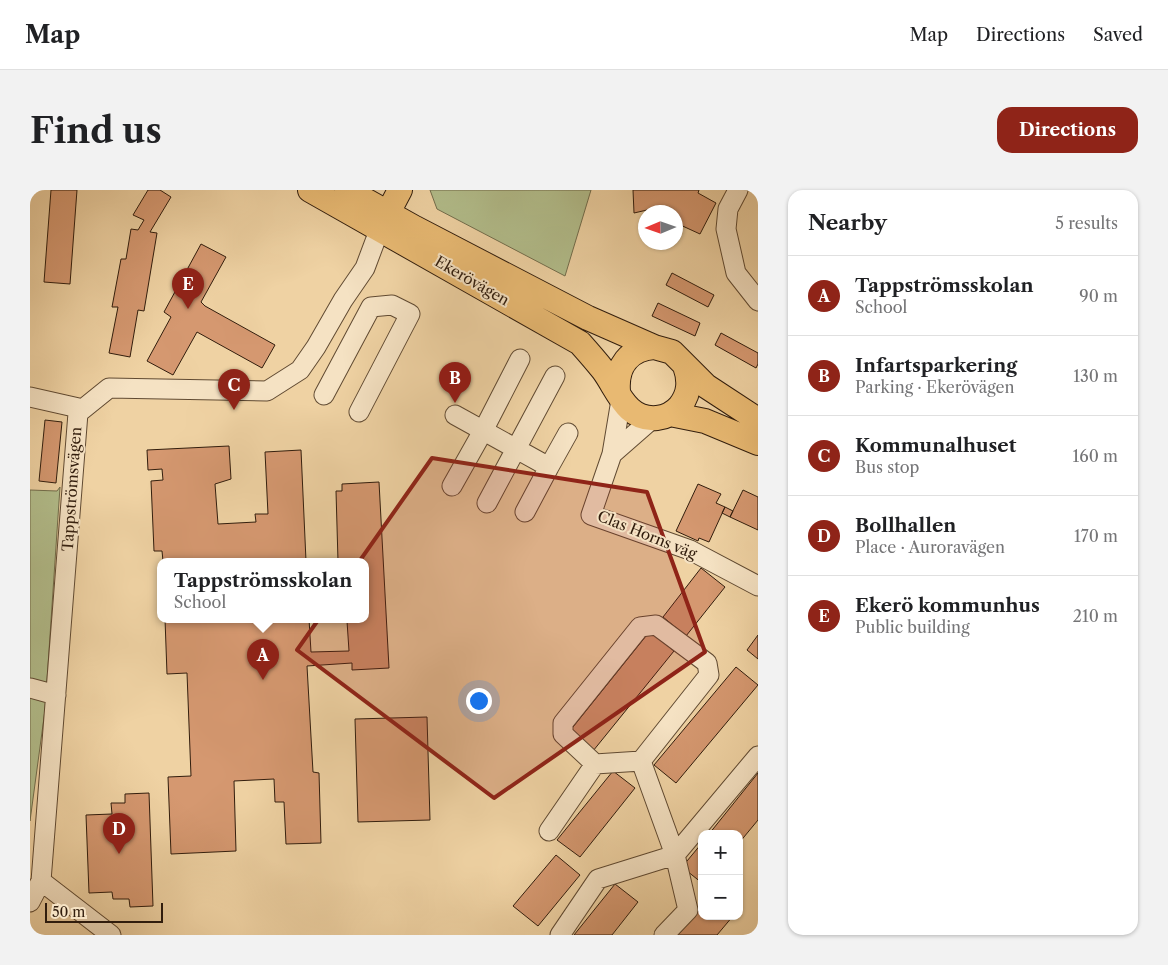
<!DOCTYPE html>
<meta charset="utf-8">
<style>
body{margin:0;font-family:"Libre Caslon Text",serif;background:#f2f2f2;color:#202124}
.controls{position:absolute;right:15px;bottom:15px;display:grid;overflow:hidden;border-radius:10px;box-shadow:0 1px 4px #0004}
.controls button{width:45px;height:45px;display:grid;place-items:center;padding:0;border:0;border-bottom:1px solid #e0e0e0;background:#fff;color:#202124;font:25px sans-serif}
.compass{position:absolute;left:608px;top:15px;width:45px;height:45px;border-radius:50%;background:#fff;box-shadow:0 1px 4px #0004;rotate:268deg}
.scale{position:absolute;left:15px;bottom:12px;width:118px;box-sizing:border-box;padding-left:5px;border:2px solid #311d0d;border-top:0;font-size:14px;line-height:18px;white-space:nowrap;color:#311d0d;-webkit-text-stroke:4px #f5e2c3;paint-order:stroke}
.you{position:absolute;left:448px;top:510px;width:18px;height:18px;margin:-12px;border:4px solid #fff;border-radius:50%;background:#1a73e8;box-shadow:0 0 0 8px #1a73e833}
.badge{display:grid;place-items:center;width:32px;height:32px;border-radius:50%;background:#8f2418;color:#fff;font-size:16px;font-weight:700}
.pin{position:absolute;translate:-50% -41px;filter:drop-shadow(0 1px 2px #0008)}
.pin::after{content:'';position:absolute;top:26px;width:18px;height:15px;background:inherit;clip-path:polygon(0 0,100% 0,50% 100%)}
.popup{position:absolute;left:127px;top:368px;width:212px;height:65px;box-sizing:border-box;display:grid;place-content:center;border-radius:10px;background:#fff;filter:drop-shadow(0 1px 4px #0005);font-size:16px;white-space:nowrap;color:#757577}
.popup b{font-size:19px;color:#202124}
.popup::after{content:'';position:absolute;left:50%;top:100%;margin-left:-10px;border:10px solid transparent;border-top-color:#fff}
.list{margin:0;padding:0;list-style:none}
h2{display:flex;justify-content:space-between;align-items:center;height:65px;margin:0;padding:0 20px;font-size:21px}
h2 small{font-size:16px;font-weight:400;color:#757577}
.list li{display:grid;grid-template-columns:32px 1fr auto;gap:15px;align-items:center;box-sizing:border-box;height:80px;padding:0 20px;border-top:1px solid #e0e0e0}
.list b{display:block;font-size:19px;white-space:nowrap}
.list p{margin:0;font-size:16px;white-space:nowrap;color:#757577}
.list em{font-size:16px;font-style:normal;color:#757577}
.map{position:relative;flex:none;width:728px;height:745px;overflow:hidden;border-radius:15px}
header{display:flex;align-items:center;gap:30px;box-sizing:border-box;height:70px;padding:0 25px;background:#fff;border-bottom:1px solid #e0e0e0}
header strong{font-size:24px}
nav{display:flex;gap:28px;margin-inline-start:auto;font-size:18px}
.intro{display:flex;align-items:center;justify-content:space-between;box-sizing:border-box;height:120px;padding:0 30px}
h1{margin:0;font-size:35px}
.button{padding:12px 22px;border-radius:15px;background:#8f2418;color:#fff;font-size:18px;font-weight:700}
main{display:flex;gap:30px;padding:0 30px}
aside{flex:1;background:#fff;border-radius:15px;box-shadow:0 1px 4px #0004}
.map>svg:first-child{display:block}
.green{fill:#b2bd8b;stroke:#726d4c}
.building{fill:#d59870;stroke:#311d0d}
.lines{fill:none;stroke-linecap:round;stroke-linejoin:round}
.minor-casing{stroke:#604a32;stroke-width:21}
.major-casing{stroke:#311d0d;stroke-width:26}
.minor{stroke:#f5e2c3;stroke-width:19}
.major{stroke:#e8b972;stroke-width:24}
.marked{fill:#8f2418;fill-opacity:0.2;stroke:#8f2418;stroke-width:4;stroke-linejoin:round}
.labels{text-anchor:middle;stroke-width:4;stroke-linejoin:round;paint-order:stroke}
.street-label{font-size:15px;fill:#311d0d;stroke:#f5e2c3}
</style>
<header>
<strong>Map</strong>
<nav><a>Map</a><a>Directions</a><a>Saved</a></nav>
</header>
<div class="intro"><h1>Find us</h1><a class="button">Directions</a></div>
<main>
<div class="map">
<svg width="728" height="745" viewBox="0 0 728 745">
<rect width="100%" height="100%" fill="#efd2a3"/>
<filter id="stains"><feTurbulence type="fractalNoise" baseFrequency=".004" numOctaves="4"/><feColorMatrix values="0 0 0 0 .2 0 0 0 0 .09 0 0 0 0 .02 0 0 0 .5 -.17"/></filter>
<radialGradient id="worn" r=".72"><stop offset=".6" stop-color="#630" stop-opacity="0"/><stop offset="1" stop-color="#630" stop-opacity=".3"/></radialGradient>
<path class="green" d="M400,0H561L535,86L407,19Z
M30,297L15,520L0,631V300L27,301Z"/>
<path class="building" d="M21,0H47L40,94L14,92Z
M118,0H130L141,7L120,42L127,43L114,121L108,120L100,167L79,163L88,117H82L91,69H96L101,39L108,40L114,30L103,25Z
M603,0H669L668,3L686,13L670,44L646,33V22H638L633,19L631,22L617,20L604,23Z
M171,54L196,67L171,112L175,116L245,155L232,178L167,142L143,185L117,171L141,127L134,122Z
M642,83L684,105L678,117L636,95Z
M628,113L670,133L665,146L622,126Z
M691,143L728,163V174L726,178L685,155Z
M15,230L32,232L26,293L9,291Z
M199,256L201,289L185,294L188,334L226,332L225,324H238L235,262L271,260L276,371H133L132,361H124L121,291L133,290L132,279L118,280L117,260Z
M349,292L359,478L322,480V473L277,476L283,582L289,583L291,653L256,654L254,612H245L244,589L204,591L206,661L141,664L138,587L161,586L157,483L137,484L135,429H279L281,462L319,461L317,431L336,429V371H308L306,301H312V294Z
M668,294L691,304L686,313L695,317L679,352L669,348L668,351L646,341Z
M713,300L728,307V340L700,327Z
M695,317L703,321L700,327L692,323Z
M671,378L695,397L656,446L633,427Z
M620,441L644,461L563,561L539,542Z
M728,445V469L717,460Z
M706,477L728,495L646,593L624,575Z
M397,527L400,630L328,632L325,529Z
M583,581L605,598L550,667L527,650Z
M728,583V630L709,653V644H679Z
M119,603L123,716L100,717L99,709H83L82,702L59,703L56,625L82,624L81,613H95V604Z
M672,653V693L652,677Z
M526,665L550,685L508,736L483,716Z
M585,694L608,712L582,745H544Z
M672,717V726H703L687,745H648Z"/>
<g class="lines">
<defs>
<path id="minor" d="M708,0L698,19L696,39L706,83L728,111
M294,205L341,117L362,115L380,124L329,222
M0,207L53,219
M591,210L582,264L561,325L660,360L728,396
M425,225L519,277L538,243
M582,264L622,229
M422,296L453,241L490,169
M457,313L525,186
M495,322L519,277
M0,498L26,505
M565,574L533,544V533L610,437L626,435L677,473L679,485L611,571L645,665L658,720L634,745
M519,641L565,574L611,571
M11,691L81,745
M0,712L11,691L48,223L79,198L237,201L270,180L286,157L313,110L335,78L350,38
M530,745L568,689L645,665L728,566"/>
<path id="major" d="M280,0L550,153C558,162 566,171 573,180C588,200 596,231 627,228C636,227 644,223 650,216C660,203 660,190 655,176
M317,0L385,38L558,128L624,157L642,162L676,196L728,230
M351,36L370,0
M588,201C586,176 599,159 624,157
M640,224L675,231L728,253"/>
</defs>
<use href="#minor" class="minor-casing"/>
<use href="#major" class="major-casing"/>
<use href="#minor" class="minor"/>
<use href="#major" class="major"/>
</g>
<path class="marked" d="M402,268L617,302L675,462L464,608L267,460Z"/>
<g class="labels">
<g class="street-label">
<text transform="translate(442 91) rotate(30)" y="5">Ekerövägen</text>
<text transform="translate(42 299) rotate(-86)" y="5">Tappströmsvägen</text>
<text transform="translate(617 345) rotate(22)" y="5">Clas Horns väg</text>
</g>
</g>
<rect width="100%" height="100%" filter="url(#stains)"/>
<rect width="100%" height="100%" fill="url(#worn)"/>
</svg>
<div class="controls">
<button>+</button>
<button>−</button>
</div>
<svg class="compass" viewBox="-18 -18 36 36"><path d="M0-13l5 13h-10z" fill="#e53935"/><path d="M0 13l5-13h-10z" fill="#757577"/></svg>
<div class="scale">50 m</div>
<div class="you"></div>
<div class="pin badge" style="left:233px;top:490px">A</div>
<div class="popup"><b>Tappströmsskolan</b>School</div>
<div class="pin badge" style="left:425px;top:213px">B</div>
<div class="pin badge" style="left:204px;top:220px">C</div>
<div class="pin badge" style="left:89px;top:664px">D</div>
<div class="pin badge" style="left:158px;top:119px">E</div>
</div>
<aside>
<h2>Nearby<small>5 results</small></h2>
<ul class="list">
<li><span class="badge">A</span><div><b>Tappströmsskolan</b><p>School</p></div><em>90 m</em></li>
<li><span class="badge">B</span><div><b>Infartsparkering</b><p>Parking · Ekerövägen</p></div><em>130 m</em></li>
<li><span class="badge">C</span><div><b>Kommunalhuset</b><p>Bus stop</p></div><em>160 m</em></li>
<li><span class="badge">D</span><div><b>Bollhallen</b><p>Place · Auroravägen</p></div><em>170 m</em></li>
<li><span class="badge">E</span><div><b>Ekerö kommunhus</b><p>Public building</p></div><em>210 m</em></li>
</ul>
</aside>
</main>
